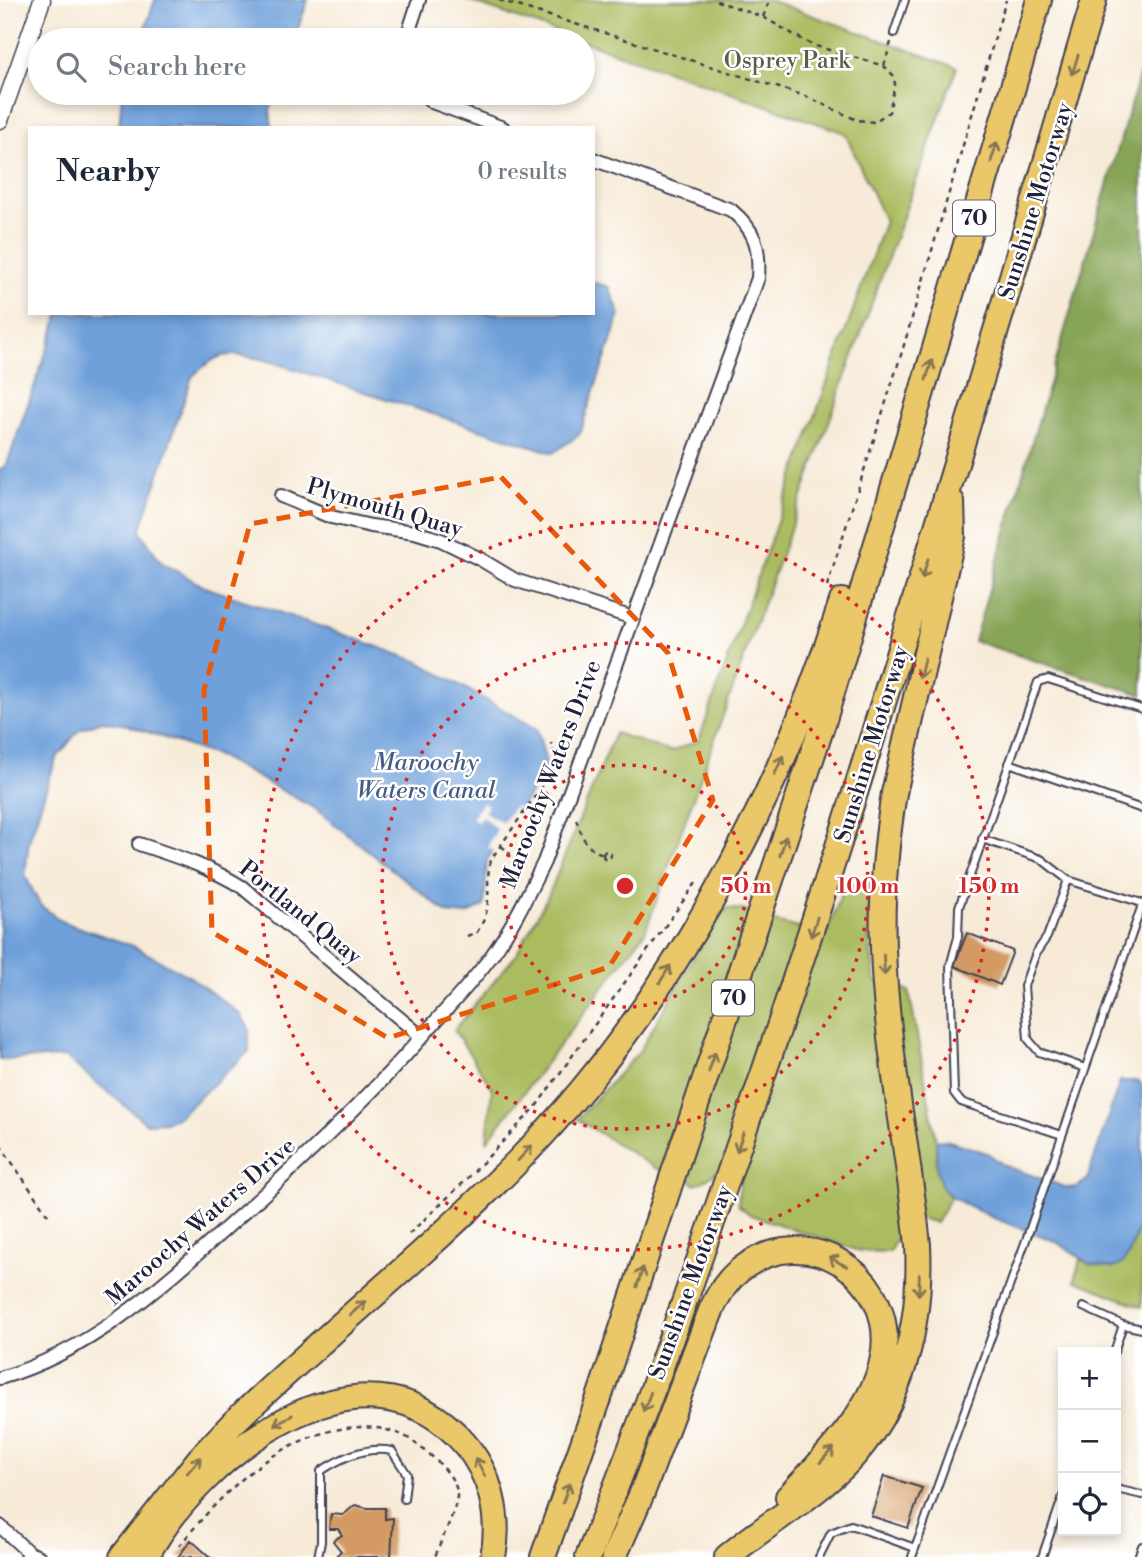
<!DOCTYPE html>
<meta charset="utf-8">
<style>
body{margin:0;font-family:"Libre Bodoni",serif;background:#f2f2f3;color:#1f2937}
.controls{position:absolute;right:21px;bottom:21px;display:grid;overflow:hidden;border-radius:0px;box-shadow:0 4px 10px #0003}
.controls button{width:63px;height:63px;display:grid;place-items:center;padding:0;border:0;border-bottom:2px solid #e0e1e3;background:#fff;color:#1f2937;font:35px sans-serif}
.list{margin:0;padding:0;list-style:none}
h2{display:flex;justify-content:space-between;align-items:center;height:91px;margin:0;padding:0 28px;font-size:30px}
h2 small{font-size:23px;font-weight:400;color:#747a83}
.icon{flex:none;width:38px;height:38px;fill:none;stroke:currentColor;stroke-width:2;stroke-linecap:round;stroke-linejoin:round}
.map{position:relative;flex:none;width:1142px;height:1557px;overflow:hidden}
.search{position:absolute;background:#fff;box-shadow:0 4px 10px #0003;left:28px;top:28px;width:567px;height:77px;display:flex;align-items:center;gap:18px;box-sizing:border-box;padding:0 24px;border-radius:38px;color:#747a83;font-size:26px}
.panel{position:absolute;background:#fff;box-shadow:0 4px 10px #0003;left:28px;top:126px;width:567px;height:189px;border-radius:0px}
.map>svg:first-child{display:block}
.green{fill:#abbc60;stroke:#666f4e;stroke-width:2}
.forest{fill:#88a456;stroke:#556348;stroke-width:2}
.water{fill:#6fa0da;stroke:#48618a;stroke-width:2}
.pier{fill:#f7ebd8}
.building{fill:#d39b63}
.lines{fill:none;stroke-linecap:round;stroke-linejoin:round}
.service-casing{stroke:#424053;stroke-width:10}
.minor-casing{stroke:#424053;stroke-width:16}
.tertiary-casing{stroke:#424053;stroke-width:19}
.motorway-casing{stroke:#424053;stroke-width:28}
.path{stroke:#424053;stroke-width:2.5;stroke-dasharray:5 5;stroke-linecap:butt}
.service{stroke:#fff;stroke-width:6}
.minor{stroke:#fff;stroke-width:12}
.tertiary{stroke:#fff;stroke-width:16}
.motorway{stroke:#eac769;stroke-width:24}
.oneway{stroke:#867452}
.marked{fill:none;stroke:#e8590c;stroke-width:5;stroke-dasharray:14 9;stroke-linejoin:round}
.ring{fill:none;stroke:#d62828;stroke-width:3.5;stroke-dasharray:3.5 7}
.labels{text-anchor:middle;stroke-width:5;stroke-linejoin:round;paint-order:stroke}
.shield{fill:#fff;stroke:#646476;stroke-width:2}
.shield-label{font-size:21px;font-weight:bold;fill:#22223b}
.park-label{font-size:23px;fill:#59604a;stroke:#fff}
.street-label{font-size:23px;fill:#22223b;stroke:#fff}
.water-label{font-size:24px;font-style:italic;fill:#455b83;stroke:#fff}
.centre{fill:#d62828;stroke:#fff;stroke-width:3.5}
.ring-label{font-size:21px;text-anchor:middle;font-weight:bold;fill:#d62828;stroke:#fff;stroke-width:5;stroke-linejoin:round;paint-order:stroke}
</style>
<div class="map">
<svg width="1142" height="1557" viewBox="0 0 1142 1557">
<rect width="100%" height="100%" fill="#fff"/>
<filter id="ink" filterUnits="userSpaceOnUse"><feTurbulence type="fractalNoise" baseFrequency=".0143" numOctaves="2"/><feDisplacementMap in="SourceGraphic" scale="14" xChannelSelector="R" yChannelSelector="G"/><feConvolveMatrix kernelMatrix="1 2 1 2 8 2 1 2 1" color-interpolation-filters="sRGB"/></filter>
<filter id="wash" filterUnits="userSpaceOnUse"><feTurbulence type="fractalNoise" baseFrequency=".00686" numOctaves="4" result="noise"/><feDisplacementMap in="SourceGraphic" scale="28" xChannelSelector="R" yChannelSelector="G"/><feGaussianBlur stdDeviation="1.57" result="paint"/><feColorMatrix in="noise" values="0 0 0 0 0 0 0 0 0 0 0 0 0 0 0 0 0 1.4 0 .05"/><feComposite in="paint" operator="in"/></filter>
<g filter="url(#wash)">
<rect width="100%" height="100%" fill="#f7ebd8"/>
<path class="green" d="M466,0H769L957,67L645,932L487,1141L492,1088L454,1030L516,955L549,894L615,733L671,752L699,740L885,221L845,133Z
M857,882H870L869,938L875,981L909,991L936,1141L937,1170L942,1187L951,1197L936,1223L903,1213L901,1231L889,1252L859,1251L751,1215L738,1205L740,1180L717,1171L704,1181L694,1184L689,1178L657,1169L577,1119L639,1052L701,945L726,908L743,910L775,922L826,935L843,889Z
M1142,1218V1307L1075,1281L1080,1259L1090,1264L1129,1254Z"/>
<path class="forest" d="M1142,66V695L974,641Z"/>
<path class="water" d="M155,0H308L294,40H141Z
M122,93H276L270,110L272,128H119Z
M593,282L609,287L620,315L579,435L553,453L266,360C229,353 220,349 192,377L140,531L161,562L205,587L348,636L419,662L537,729L547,767L487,860L484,906L466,915L447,913L314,808L220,757L127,725L102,721L79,730L56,759L29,841L25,875L40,905L63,922L133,946L189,976L240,1014L249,1028V1051L178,1117L167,1122L146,1123L65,1057L0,1060V470L7,464L60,313H593Z
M1120,1081H1139L1142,1086V1218L1129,1254L1122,1264L1114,1268L1090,1264L1055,1241L991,1217L951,1197L942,1187L937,1170L936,1141L946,1140L987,1153L1005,1166L1068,1188L1077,1187L1087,1180Z"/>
<path class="pier" d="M483,802L488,806L484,812L503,822L513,808L516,806L523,811L495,852L489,848L490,841L497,830L482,816L478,821L472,818Z"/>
<g id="blocks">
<path class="building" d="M967,933L1013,951L1000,985L954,966Z
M884,1476L922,1488L908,1528L871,1516Z
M355,1505L367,1508H385V1519L393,1518L391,1557H335L341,1551L333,1541L342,1535L338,1529H329L331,1514L343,1515Z
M191,1540L210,1557H178Z"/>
</g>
</g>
<g filter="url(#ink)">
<use href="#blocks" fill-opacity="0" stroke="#424053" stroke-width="2"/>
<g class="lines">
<defs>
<path id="service" d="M894,33L905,0
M1009,763L1142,809
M982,839L1041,859L1068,880L1142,903
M1068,880L1047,937L1036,953L1024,986L1028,1039L1039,1052L1085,1068
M1062,1135L961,1102L954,1093L950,966L958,937L959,907L1038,682L1048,679L1142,709
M1083,1307L1123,1325L1142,1329
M1114,1352L1123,1325
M1116,1489L1142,1495
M318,1557L321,1542V1471C342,1457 367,1446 392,1451L407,1474L404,1499
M819,1557L831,1533L851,1525L915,1548
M912,1557L1026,1240L1142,905
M1042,1557L1063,1496
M1138,1557L1142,1546"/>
<path id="minor" d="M406,40L419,0
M423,93L432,102L503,128
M281,496L331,517L371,526L415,532L441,540L480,559L515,580L633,618
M139,844C175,856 210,867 242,887L422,1037
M0,1378C97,1350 169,1279 243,1213C311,1153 375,1092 434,1023C454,1001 475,979 492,955C513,926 528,894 544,862L758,278C760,247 756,231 731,210L593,159
M0,1526L29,1553L39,1557"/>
<path id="tertiary" d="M0,120L42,0"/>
<path id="motorway" d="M122,1557L200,1458L234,1422C327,1333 429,1252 519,1160C669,1006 777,805 842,601
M146,1557C199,1457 363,1327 464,1443C491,1474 501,1517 493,1557
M543,1557L600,1395L823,723L1039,0
M588,1557C647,1412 698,1264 749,1116C875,748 983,373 1094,0
M614,1557L642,1493L712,1308C719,1293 727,1280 740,1270C806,1218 898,1275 883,1357C874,1410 823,1459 788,1497
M727,1557C760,1529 798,1507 830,1479C899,1421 922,1332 918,1245C908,1146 886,1048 883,948C881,896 886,844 894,793L953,536L952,502"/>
</defs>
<use href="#service" class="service-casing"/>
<use href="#minor" class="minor-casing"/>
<use href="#tertiary" class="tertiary-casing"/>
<use href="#motorway" class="motorway-casing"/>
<path class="path" d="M499,0L805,96L857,120L874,122L889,112L895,85L894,76L884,66L812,45L763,17L714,0
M763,17L770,0
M884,66L891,42
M827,586L901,355L1006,0
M576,819C582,836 585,849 604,854
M501,846L509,852L513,865
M603 855a4 4 0 1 1 8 0a4 4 0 1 1-8 0Z
M467,936L477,932C497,903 482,882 492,858L551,773L555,759L551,743
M0,1145L50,1218
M409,1234L463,1183L535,1108L696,883
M179,1546C198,1523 218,1500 241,1480C283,1443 347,1412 402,1435C410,1438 417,1445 424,1450C436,1459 454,1476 457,1491C459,1506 440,1542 435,1557"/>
<use href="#service" class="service"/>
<use href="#minor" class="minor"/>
<use href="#tertiary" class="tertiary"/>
<use href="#motorway" class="motorway"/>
</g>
<defs><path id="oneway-shaft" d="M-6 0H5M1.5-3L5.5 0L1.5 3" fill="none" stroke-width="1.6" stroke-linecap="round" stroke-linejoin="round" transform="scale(1.75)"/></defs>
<g class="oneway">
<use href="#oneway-shaft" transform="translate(1075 65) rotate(107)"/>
<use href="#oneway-shaft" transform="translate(994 152) rotate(-73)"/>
<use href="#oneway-shaft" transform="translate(929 370) rotate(-73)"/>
<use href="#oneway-shaft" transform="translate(925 569) rotate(107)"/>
<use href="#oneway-shaft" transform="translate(922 668) rotate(103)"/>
<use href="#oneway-shaft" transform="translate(779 765) rotate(-65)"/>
<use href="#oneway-shaft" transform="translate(783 846) rotate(-72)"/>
<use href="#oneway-shaft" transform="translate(814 927) rotate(108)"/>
<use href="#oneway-shaft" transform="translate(884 965) rotate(87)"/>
<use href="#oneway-shaft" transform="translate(665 974) rotate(-58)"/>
<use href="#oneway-shaft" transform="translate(712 1062) rotate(-72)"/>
<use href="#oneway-shaft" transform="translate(740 1142) rotate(109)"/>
<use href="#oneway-shaft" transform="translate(525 1153) rotate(-47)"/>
<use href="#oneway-shaft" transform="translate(838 1262) rotate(-153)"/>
<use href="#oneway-shaft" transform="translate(640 1277) rotate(-72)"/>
<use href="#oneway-shaft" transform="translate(919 1285) rotate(92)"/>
<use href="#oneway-shaft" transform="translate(358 1308) rotate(-42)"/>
<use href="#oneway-shaft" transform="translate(647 1402) rotate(111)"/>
<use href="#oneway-shaft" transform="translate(283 1420) rotate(151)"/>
<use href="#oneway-shaft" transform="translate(827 1455) rotate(-48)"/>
<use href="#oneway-shaft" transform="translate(194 1465) rotate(-50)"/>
<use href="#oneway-shaft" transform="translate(480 1467) rotate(-118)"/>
<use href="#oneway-shaft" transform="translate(566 1493) rotate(-71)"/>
</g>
</g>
<path class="marked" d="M501,477L668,653L713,800L609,967L388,1038L212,932L204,690L250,524Z"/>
<g class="ring">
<circle cx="625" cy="886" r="121"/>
<circle cx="625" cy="886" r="243"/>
<circle cx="625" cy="886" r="364"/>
</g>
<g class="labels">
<g class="shield">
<rect x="953" y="200.5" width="42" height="35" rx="5"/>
<rect x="712" y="980.5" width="42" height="35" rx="5"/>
</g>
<g class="shield-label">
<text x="974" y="225">70</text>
<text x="733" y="1005">70</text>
</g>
<g class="park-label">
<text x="787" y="68">Osprey Park</text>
</g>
<g class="street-label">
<text transform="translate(1035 201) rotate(-73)" y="8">Sunshine Motorway</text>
<text transform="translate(385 507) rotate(16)" y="8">Plymouth Quay</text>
<text transform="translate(871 744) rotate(-73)" y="8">Sunshine Motorway</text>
<text transform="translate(550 774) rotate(-69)" y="8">Maroochy Waters Drive</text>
<text transform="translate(301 912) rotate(39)" y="8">Portland Quay</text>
<text transform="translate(200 1221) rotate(-41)" y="8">Maroochy Waters Drive</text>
<text transform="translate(690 1282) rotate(-70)" y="8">Sunshine Motorway</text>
</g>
<g class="water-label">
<text x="426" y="770">Maroochy<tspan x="426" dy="28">Waters Canal</tspan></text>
</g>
</g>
<circle cx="625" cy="886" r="10" class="centre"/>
<g class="ring-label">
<text x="746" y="893">50 m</text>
<text x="868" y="893">100 m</text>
<text x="989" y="893">150 m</text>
</g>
</svg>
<div class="controls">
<button>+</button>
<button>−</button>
<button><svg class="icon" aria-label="locate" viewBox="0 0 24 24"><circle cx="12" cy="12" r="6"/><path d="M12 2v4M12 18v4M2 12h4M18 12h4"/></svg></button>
</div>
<div class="search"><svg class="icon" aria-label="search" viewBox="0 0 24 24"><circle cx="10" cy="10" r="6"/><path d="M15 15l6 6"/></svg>Search here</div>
<section class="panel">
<h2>Nearby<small>0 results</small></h2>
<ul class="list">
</ul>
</section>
</div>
